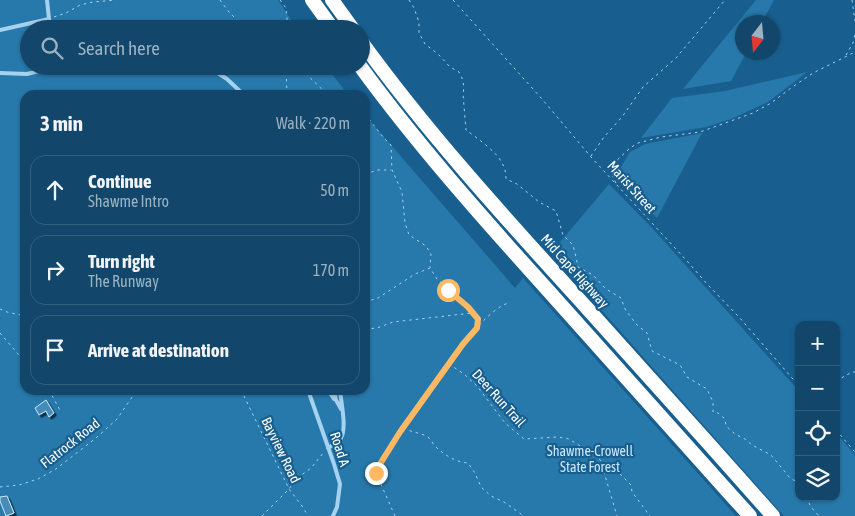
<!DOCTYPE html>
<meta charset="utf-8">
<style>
body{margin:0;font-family:"Asap Condensed",sans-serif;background:#1f5173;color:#f1f3f6}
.controls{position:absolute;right:15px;bottom:15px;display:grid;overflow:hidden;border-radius:10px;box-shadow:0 1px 4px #0004}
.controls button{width:45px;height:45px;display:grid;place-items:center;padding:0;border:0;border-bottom:1px solid #315f7e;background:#12476b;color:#f1f3f6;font:25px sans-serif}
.compass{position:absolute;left:735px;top:15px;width:45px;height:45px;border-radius:50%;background:#12476b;box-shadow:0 1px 4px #0004;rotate:196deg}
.stop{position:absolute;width:15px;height:15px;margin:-11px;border:4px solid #ffb963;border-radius:50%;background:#fff}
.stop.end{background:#ffb963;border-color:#fff;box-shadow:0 1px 5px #0008}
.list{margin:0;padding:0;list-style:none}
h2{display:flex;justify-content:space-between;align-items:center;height:65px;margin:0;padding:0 20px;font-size:21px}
h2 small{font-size:16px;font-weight:400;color:#9cb2c1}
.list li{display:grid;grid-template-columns:32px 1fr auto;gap:15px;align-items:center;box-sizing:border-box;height:70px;margin:0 10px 10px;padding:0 10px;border:1px solid #315f7e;border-radius:15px}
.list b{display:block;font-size:19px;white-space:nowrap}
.list p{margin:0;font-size:16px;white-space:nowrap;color:#9cb2c1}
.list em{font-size:16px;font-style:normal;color:#9cb2c1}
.icon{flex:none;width:28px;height:28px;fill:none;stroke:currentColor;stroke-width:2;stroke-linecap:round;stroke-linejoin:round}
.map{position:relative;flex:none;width:855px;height:516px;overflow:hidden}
.search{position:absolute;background:#12476b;box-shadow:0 1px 4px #0004;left:20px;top:20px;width:350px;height:55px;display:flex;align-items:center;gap:12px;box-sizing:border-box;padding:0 18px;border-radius:28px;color:#9cb2c1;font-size:19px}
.panel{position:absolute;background:#12476b;box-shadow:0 1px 4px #0004;left:20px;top:90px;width:350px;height:305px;border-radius:15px}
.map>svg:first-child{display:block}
.green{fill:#2879ab}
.building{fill:#458cb8;stroke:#cbe8fb;filter:url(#shadow)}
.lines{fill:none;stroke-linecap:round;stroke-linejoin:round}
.path{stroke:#a5d2ef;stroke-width:1;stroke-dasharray:2.5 4;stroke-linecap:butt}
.service{stroke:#a5d2ef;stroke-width:4}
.motorway{stroke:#fff;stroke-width:14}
.route{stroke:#ffb963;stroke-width:6}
.labels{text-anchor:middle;stroke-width:4.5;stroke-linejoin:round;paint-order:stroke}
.street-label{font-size:14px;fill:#fff;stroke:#185f8f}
.park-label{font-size:14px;fill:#cbe8fb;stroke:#185f8f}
</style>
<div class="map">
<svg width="855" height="516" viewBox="0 0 855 516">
<defs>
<filter id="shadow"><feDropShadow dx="2.5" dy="2.5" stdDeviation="0" flood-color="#0009"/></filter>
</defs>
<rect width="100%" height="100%" fill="#185f8f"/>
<path class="green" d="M0,0H278L297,29H29V66H326L348,95H25V390H365V115L515,288L523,278L736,516H0Z
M756,0H774L762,22H742V52L746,53L731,81L683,89Z
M807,72L768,102L731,119L706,127L641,138L672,98L725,91Z
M702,133L657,218L616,175L630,152L645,144Z
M609,184L652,228L799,391V497H836V433L855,455V516H784L551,253Z"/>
<path class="building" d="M46,400L54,413L49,417L46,411L39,415L35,408Z
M7,496L14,513L6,516L0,501V497Z"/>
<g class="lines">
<path class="path" d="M220,0L229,12L246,29
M280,0L286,8L288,29
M409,0L414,8L419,22V33L425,44L438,54L450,67L459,72L462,78L464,87L463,94L466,130C477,138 497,152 502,163C505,168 506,173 506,179L517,184L539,202L556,211L563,235L573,245L576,257L578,267L593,275L606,289L621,298L625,309L636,324L647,333L652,351L680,365L687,377L707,389L713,402V412L718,413L725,419L726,426L735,434L745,439L752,445L771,455L790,478L799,483
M453,0L542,99L591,157L687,261L708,285L739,317L799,386
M852,0L855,21
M54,17L66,13L80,5L93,2L116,0
M846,55L853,43L855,34
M286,66L287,95
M295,66L303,71L328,95
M365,114C374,125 381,136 391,145L392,170L402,192L405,223L409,235L426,246L431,254L430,268
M591,156L604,137L622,117L643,87L676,58L725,0
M365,174L378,170H391
M616,183C612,176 610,171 614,163L630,148L638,143L661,137L700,132L753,113L771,103L791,88L813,73L855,52
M365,302L378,298L415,274L430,268L437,279L468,307L478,319L477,328
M0,309L7,312L25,316
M365,329L377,328L393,322L472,313
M0,333L25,362
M449,364L464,374L477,386L505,423L524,439L558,437L569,439L593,454L606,465L618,471L621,475L631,485L632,492L650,516
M836,381L852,372H855
M49,390L61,412
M241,390L289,489L302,506L308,516
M404,427C412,434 422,432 429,438C432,441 433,445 437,448C446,456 456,462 468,463L475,473L481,487L491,496L504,502L521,514L523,516
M836,430L855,452
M605,465L604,472L617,516
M0,487L19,485L38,479L56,469L96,438L117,419L137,390
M806,497L811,507L819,516
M262,516L289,489L296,479L311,468L324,452
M395,516L376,473C385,450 402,431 415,411C427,395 438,379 450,364C463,345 486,311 508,303"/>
<path class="service" d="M47,0L49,19L52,29
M0,30L49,19
M207,66L227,79L244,95
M0,73L27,74L59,66
M308,390L334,464L340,484L337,507L333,516
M328,390L334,399
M334,390L336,400L341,409
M328,448C333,445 338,443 341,438C347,428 341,402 340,390"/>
<path class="motorway" d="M312,0L333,29
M332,0L353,29
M361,41C429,135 508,221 586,307C649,377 711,446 773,516
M360,66C417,144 481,216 545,287C613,363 681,440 750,516"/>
</g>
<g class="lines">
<path class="route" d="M376,473L380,464L400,432L463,344L477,328L478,319L468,307L448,290"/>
</g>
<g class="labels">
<g class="street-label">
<text transform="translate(632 187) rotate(48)" y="5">Marist Street</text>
<text transform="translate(575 271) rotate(48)" y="5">Mid Cape Highway</text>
<text transform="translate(499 398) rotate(48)" y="5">Deer Run Trail</text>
<text transform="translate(70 443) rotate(-38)" y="5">Flatrock Road</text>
<text transform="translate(340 449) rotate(72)" y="5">Road A</text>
<text transform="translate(281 450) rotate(64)" y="5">Bayview Road</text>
</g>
<g class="park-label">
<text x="590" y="456">Shawme-Crowell<tspan x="590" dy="16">State Forest</tspan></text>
</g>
</g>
</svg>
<div class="controls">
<button>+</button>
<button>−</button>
<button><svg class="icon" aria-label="locate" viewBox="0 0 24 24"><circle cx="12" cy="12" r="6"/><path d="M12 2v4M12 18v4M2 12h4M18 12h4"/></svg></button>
<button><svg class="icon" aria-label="layers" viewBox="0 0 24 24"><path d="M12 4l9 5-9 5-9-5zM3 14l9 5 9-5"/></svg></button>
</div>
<svg class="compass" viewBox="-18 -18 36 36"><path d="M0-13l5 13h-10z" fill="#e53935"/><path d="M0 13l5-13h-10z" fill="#9cb2c1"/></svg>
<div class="stop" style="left:448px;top:290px"></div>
<div class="stop end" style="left:376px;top:473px"></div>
<div class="search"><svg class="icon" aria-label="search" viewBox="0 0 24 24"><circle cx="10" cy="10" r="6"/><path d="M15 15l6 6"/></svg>Search here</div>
<section class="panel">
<h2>3 min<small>Walk · 220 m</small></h2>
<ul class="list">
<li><svg class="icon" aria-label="ahead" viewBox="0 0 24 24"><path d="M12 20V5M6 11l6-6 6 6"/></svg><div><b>Continue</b><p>Shawme Intro</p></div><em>50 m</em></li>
<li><svg class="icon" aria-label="right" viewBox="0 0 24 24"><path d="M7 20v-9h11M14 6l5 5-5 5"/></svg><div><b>Turn right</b><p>The Runway</p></div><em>170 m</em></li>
<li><svg class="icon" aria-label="arrive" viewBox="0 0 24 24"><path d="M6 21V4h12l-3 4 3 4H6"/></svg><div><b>Arrive at destination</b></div></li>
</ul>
</section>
</div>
